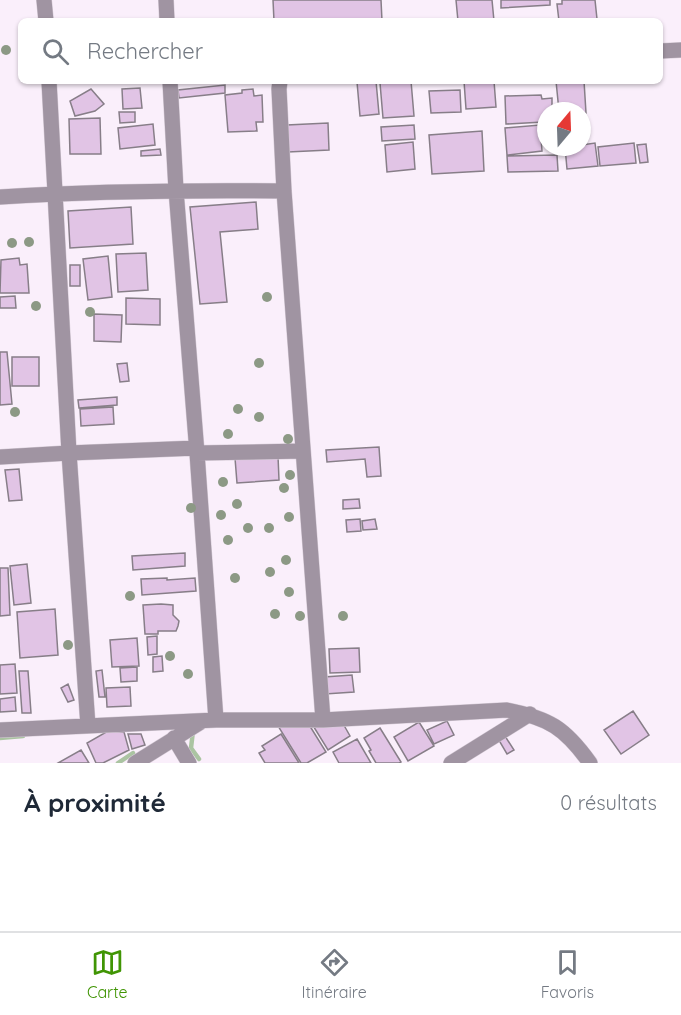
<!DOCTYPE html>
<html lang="fr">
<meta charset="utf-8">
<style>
body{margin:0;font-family:Quicksand,sans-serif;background:#f6f6f7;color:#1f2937}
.compass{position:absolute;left:537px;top:102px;width:54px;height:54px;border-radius:50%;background:#fff;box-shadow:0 2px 4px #0004;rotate:19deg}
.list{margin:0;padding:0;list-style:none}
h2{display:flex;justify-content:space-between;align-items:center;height:78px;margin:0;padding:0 24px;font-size:26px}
h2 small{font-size:20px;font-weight:400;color:#747a83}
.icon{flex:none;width:33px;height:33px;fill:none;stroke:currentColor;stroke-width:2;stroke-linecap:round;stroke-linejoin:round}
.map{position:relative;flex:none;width:681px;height:763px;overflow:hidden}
.search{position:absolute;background:#fff;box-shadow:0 2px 4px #0004;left:18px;right:18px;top:18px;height:66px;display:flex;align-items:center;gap:15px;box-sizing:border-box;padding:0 21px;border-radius:9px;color:#747a83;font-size:22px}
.sheet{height:168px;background:#fff}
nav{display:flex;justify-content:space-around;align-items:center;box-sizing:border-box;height:84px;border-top:2px solid #e0e1e3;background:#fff;font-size:16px;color:#747a83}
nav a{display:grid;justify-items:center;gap:3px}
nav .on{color:#409504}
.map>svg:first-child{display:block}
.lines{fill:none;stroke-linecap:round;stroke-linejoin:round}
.stream{stroke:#abc4a2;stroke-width:4.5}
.building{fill:#e1c4e5;stroke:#877e88;stroke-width:1.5}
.minor-casing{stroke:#d6ccd7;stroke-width:16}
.minor{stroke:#a094a2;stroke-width:15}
.tree{fill:#8c9985}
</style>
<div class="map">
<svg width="681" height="763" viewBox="0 0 681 763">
<rect width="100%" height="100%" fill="#faeffb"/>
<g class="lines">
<path class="stream" d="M193,731L191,748L199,759
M0,738L23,736
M118,763L133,753"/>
</g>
<path class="building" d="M273,0H381L382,21H274Z
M456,0H492L494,21H458Z
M501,0H550V5L501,8Z
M562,0H595L597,19L559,21L557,4H562Z
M376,81L379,114L360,116L357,82Z
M411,81L414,116L383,118L380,83Z
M464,81H494L496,107L466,109Z
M556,81H584L586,113H582V111H559Z
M225,85V93L179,98L178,90Z
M140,88L142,108L123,109L122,89Z
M91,89L104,104L95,111L75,116L70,101Z
M253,89L254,96L262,95L263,122H256L257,131L228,132L225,95L242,93V90Z
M460,90L461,112L431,113L429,91Z
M541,95L542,99L552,98V111H546V117H542L543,122L506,124L505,96Z
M119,112H135V122L120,123Z
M100,118L101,154H70L69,119Z
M328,123L329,150L288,152L287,125Z
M153,124L155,145L120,149L118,128Z
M414,125L415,139L382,141L381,127Z
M540,125L542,151L507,155L505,128Z
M482,131L484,171L432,174L429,135Z
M413,142L415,169L387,172L385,145Z
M595,143L598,166L567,169L565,147H582V145Z
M634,143L636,163L600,166L598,147Z
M646,144L648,162L640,163L637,145Z
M160,149L161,155L141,156V151Z
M557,155L558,171L508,172L507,156Z
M256,202L258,229L220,232L227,302L200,304L190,207Z
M131,207L133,244L70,248L68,211Z
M146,253L148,290L118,292L116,254Z
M108,256L112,297L88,300L83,259Z
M19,258L20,265L27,264L29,293H0L1,260Z
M70,265H80V286H70Z
M15,296L16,308H0V297Z
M126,298L160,299V325L126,324Z
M94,314L122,315L121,342L94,341Z
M0,352H7L12,404L0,405Z
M12,357H39V386H12Z
M127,363L129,381L120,382L117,364Z
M117,397V405L79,408L78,400Z
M113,407L114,424L81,426L80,409Z
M379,447L381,476L367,477L365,459L327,462L326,450Z
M278,456L279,480L237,483L235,458Z
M19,469L22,500L9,501L5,470Z
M359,499L360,508L343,509V500Z
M360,519L361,531L347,532L346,520Z
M375,519L377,529L363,530L362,521Z
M185,553V566L133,570L132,556Z
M27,564L31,603L14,605L10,566Z
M0,568H8L10,615L0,616Z
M167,578V580L195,578L196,591L142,595L141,579Z
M161,604L173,605V615L179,621L178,626L176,631H158V634H145L143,605Z
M55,609L58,655L20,658L17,612Z
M157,636V654L148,655L147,637Z
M137,638L139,666L112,667L110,640Z
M359,648L360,672L330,673L329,649Z
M162,656L163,671L153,672V657Z
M15,664L17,693L0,694V665Z
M137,667V681L121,682L120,668Z
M102,670L105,697H99L96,671Z
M19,671H28L31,713H22Z
M352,675L354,692L325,694L324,677Z
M68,684L74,700L68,702L61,688Z
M130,687L131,706L107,707L106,688Z
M15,697L16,711L0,712V699Z
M633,711L649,735L621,754L604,730Z
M341,720L350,736L328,750L312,724Z
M447,721L454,735L434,744L427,730Z
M419,722L434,746L408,761L394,737Z
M308,723L326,752L307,763H301L278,726Z
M380,728L401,762L399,763H376L369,751L371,750L364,738Z
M108,731L124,732L129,750L103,763H96L87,743Z
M503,733L514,750L507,754L497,737Z
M128,734H141L145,745L132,749Z
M281,734L299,763H265L259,753L265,750L262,746Z
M357,739L371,763H339L333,752Z
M81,750L89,763H58Z"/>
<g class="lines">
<defs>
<path id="minor" d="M44,0L46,21
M166,0L167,21
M660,51L681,50
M49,81L69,453L88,726
M170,81L176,190L197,453L216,720
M280,81L279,89L284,191L323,720
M0,197C95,191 189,190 284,191
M197,453L303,451
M0,457L69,453L197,448
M0,730L216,720H323L507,710C549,718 565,728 590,763
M174,738L189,763
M135,763L201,722
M451,763L530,714"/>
</defs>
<use href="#minor" class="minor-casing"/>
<use href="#minor" class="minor"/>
</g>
<g class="tree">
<circle cx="6" cy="50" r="5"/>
<circle cx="29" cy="242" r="5"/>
<circle cx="12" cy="243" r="5"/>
<circle cx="267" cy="297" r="5"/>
<circle cx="36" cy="306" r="5"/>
<circle cx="90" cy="312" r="5"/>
<circle cx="259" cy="363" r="5"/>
<circle cx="238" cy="409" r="5"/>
<circle cx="15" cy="412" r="5"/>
<circle cx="259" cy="417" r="5"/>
<circle cx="228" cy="434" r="5"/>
<circle cx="288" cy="439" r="5"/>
<circle cx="290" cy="475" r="5"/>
<circle cx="223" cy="482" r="5"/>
<circle cx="284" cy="488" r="5"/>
<circle cx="237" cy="504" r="5"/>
<circle cx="191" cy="508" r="5"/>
<circle cx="221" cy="515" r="5"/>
<circle cx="289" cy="517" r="5"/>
<circle cx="248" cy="528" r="5"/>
<circle cx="269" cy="528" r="5"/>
<circle cx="228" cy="540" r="5"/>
<circle cx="286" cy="560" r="5"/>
<circle cx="270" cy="572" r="5"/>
<circle cx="235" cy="578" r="5"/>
<circle cx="289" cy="592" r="5"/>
<circle cx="130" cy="596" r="5"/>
<circle cx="275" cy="614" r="5"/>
<circle cx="300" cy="616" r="5"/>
<circle cx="343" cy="616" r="5"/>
<circle cx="68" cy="645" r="5"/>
<circle cx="170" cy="656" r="5"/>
<circle cx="188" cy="674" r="5"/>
</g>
</svg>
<svg class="compass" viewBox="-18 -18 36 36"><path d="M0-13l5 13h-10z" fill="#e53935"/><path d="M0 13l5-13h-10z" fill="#747a83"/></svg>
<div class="search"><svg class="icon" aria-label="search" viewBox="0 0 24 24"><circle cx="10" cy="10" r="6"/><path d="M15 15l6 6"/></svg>Rechercher</div>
</div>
<section class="sheet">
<h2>À proximité<small>0 résultats</small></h2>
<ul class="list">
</ul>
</section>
<nav>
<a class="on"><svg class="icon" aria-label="map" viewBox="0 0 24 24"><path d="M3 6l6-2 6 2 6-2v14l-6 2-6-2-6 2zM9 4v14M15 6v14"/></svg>Carte</a>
<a><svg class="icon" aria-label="directions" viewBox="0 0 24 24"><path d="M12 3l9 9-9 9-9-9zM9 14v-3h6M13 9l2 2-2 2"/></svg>Itinéraire</a>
<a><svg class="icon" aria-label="saved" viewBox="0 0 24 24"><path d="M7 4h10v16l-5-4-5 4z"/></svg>Favoris</a>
</nav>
